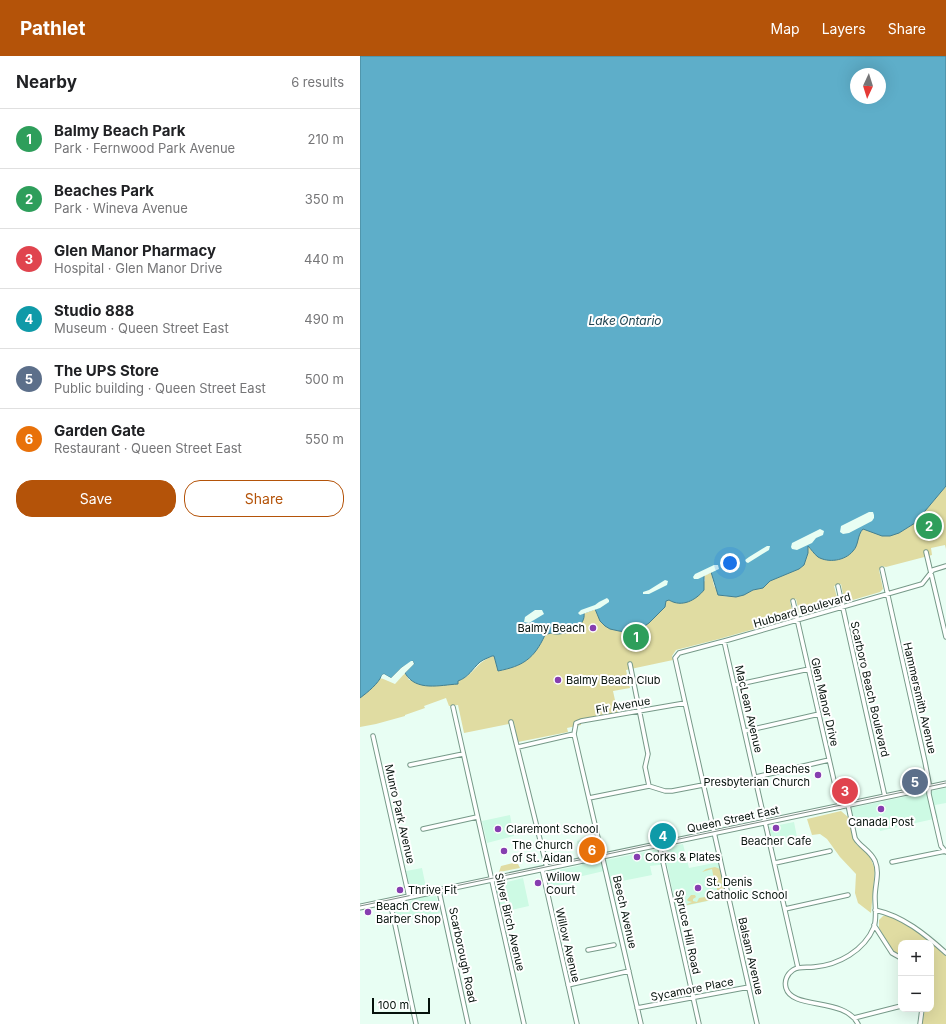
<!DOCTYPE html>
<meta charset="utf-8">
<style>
body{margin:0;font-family:Inter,sans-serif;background:#f2f2f2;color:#202124}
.controls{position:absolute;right:12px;bottom:12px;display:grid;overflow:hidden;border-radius:8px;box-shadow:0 4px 16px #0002}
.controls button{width:36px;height:36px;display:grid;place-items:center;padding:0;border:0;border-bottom:1px solid #e0e0e0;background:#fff;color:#202124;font:20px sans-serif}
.compass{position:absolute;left:490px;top:12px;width:36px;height:36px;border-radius:50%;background:#fff;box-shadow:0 4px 16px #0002;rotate:184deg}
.scale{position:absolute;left:12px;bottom:10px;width:58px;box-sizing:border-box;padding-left:4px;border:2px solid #05110b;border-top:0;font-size:11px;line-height:14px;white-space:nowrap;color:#05110b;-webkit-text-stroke:3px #fff;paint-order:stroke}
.you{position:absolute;left:370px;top:507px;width:14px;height:14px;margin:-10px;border:3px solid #fff;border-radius:50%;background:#1a73e8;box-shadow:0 0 0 6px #1a73e833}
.badge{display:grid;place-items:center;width:26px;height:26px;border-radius:50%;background:#b45309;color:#fff;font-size:13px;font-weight:700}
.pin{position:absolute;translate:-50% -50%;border:2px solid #fff;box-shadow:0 1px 4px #0006}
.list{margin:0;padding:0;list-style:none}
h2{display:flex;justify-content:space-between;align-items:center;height:52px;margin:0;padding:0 16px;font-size:17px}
h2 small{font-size:13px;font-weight:400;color:#757577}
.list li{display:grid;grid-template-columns:26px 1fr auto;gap:12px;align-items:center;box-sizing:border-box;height:60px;padding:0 16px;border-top:1px solid #e0e0e0}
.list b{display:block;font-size:15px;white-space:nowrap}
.list p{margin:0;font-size:13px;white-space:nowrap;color:#757577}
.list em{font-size:13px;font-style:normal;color:#757577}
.actions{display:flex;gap:8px;padding:12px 16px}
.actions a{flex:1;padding:9px 0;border:1px solid #b45309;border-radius:16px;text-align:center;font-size:14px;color:#b45309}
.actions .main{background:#b45309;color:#fff}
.map{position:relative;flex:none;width:586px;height:968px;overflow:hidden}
header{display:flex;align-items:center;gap:24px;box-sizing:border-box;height:56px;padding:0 20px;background:#b45309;color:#fff}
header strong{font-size:19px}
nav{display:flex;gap:22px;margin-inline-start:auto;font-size:14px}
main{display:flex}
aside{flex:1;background:#fff}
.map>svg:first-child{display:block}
.built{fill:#cdfae4}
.green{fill:#e0dca2}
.water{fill:#5eaec9;stroke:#437f90;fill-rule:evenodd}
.pier{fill:#e8fef3}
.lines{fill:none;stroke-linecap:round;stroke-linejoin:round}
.minor-casing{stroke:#769988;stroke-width:5.5}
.secondary-casing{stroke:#769988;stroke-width:7}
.minor{stroke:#fff;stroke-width:3.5}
.secondary{stroke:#fff;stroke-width:5}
.tram{stroke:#7c8e85;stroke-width:1}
.poi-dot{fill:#863eb0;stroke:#fff;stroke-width:1.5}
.labels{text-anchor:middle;stroke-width:4;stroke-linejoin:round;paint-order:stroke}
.street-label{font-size:11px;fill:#05110b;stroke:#fff}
.poi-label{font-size:11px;fill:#05110b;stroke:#fff;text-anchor:start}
.water-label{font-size:12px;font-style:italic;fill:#204451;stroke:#fff}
</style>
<header>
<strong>Pathlet</strong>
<nav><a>Map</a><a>Layers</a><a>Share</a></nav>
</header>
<main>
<aside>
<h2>Nearby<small>6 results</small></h2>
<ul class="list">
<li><span class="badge" style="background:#2e9e5b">1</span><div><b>Balmy Beach Park</b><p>Park · Fernwood Park Avenue</p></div><em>210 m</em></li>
<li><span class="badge" style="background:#2e9e5b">2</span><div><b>Beaches Park</b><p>Park · Wineva Avenue</p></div><em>350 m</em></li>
<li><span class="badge" style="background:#e0444e">3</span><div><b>Glen Manor Pharmacy</b><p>Hospital · Glen Manor Drive</p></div><em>440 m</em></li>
<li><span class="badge" style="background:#0f9aa8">4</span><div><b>Studio 888</b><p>Museum · Queen Street East</p></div><em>490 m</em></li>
<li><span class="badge" style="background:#5c6f8a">5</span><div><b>The UPS Store</b><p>Public building · Queen Street East</p></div><em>500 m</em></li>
<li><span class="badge" style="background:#e8710a">6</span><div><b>Garden Gate</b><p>Restaurant · Queen Street East</p></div><em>550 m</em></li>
</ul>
<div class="actions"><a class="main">Save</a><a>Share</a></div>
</aside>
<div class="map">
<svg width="586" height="968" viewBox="0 0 586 968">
<rect width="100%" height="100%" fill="#e8fef3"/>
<path class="built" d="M586,732V747L575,749L578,762L520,775L517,761L494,766L491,752Z
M150,759L154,780L127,787L122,765Z
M434,766L437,781L413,786L409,771Z
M236,780L241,805L323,788L329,812L359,806L366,841L316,852L307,808L290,810L292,819L247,828L244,815L214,822V826L189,832L185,817L222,809L217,785Z
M62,812L68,841L76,840L80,857L37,866L34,849L52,845L46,815Z
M163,822L169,850L142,856L136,831L139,828Z"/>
<path class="green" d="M586,430V493L585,489L571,492L572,499L526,511L521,510L519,514L523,533L520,536L486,546L484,543L481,528L474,530L478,545L475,549L443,559L439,556L436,543L430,545L433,559L430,563L359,583L316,594L312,600L313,604L266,614L270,632L253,635L258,658L221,667V669L207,672L208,676L158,686L154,667L104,677L98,649L89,650L86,642L64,650L65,652L45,659V660L16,668L0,671V642L8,636L21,622L35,628L45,617L49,624L98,627V625C115,619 116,605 134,600L138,615C163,610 174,603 185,579L191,577L196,578L203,577L224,557L236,552L237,559L302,554L305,551L306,545L345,525L344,519L351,516L354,530L362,540L376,541L384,539L393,534L403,532L410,525L439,513L444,509L448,497V490C450,491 451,494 454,497C462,504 470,505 481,503L503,473L539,477L555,467Z
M481,755L488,761L494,784L496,788L509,799L515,813L511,857L498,847L495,837L496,818L480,801L467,783L460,778L452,779L447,763Z
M153,807L158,808L160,812L139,816L141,810Z
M355,811L360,813L363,828L355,829L352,813L342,816L346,813Z
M363,829L366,841L327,849V848L332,846L328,845L327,844L331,839H335L336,841L333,843V845L337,846L339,842L351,840V839L357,837V831Z
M523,860C538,857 575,890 586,900V968H562L565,953H571V887H541V900L533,895L519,872V864Z"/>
<path class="water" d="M0,0H586V430L555,467L539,477L530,480H522L503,473C497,479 499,489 493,495C485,505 468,507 458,501C454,498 451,493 448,490V497L444,509L439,513L410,525L403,532L393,534L384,539L376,541L358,539L351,516L344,519V534C336,544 322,552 309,544L306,545L305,551L289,567L279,574L267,576L259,575L250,573L245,570L240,565L235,553L224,557C226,570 209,578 197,578C191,578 192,576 185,579C174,603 163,610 138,615L134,600H132C128,602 124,603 120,606C112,613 109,621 98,625V628C80,629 56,636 45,617L54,608L53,605L41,612L31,622L24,618L22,619C18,628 8,636 0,642ZM496,18H520V42H496Z"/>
<path class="pier" d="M509,456H513L514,459V462L512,465L489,477L483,478L480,476L481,470Z
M460,473L464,475L463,479L456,482L452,487L437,494L432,493L431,491L432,487Z
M407,490H410L409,494L388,507L386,506L385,504L389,501Z
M354,509H358L359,513L338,523H334L333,521L335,518Z
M305,524L308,525L307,529L289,538H283V536L289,534Z
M247,542L249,544V546L240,552L220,559L218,557L221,554L235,549L239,546Z
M175,554H182L184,558L169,567L164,566L165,561Z
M51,605H53L54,608L43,619V616L52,607L42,614L32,624L24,620L22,623L21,622L22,619L24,618L31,622L41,612Z"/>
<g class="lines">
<defs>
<path id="minor" d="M566,496L586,581
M522,513L565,706L569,727V738L581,790L586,796
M478,530L525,741
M433,545L480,751
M364,585L438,912
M270,608L288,698L285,711L289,730
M375,629L449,613
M93,651L164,968
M151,666L187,812
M385,675L459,658
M13,680L49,841
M158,691L214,678
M50,709L103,698
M396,721L469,704
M229,742L289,730L305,735H312L343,729
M488,749L495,782C500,791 510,794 515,805C520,817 515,828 515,841C515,850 517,862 514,871C504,895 478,909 454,911C447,912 439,910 433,914C427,918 424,925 426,932C432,954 485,941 498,968
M63,773L117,761
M299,788L339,968
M532,806L586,795
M415,807L470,795
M182,813L217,968
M79,835L108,968
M30,845L56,968
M425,853L488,839
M515,854C543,860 565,878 586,897
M514,869L532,897L541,902
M228,894L254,889
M208,929L269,915
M277,952L389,931
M494,962L541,950
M281,968L214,678L216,667L221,665L325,647
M397,968L315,602L319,597L368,584L562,528L573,514L586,510
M560,968L562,953"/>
<path id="secondary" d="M0,851L586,728"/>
</defs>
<use href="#minor" class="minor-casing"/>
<use href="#secondary" class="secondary-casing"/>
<use href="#minor" class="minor"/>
<use href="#secondary" class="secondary"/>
<path class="tram" d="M0,850L586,727"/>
</g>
<g class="poi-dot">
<circle cx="233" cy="572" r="4"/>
<circle cx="198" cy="624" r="4"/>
<circle cx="458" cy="719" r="4"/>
<circle cx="521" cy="753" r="4"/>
<circle cx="416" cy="772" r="4"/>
<circle cx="138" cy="773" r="4"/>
<circle cx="144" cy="795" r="4"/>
<circle cx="277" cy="801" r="4"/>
<circle cx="178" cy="827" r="4"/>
<circle cx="338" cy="832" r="4"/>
<circle cx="40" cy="834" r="4"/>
<circle cx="8" cy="856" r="4"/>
</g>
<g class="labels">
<g class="street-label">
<text transform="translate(442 554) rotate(-16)" y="4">Hubbard Boulevard</text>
<text transform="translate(510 633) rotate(77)" y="4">Scarboro Beach Boulevard</text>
<text transform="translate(560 642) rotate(77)" y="4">Hammersmith Avenue</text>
<text transform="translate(465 646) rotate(77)" y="4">Glen Manor Drive</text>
<text transform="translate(263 649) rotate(-10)" y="4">Fir Avenue</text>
<text transform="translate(389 653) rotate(77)" y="4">MacLean Avenue</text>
<text transform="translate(40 758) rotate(77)" y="4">Munro Park Avenue</text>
<text transform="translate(373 763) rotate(-12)" y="4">Queen Street East</text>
<text transform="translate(265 856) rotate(77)" y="4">Beech Avenue</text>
<text transform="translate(150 866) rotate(77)" y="4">Silver Birch Avenue</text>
<text transform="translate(328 876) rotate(78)" y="4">Spruce Hill Road</text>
<text transform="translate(208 889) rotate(77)" y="4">Willow Avenue</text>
<text transform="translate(103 899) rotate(78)" y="4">Scarborough Road</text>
<text transform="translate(391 900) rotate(77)" y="4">Balsam Avenue</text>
<text transform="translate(332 933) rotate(-11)" y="4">Sycamore Place</text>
</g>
<g class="poi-label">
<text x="225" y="576" text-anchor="end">Balmy Beach</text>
<text x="206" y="628">Balmy Beach Club</text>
<text x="450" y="717" text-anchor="end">Beaches<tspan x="450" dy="13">Presbyterian Church</tspan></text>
<text x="521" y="770" text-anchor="middle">Canada Post</text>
<text x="146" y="777">Claremont School</text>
<text x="416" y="789" text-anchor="middle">Beacher Cafe</text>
<text x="152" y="793">The Church<tspan x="152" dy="13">of St. Aidan</tspan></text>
<text x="285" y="805">Corks &amp; Plates</text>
<text x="186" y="825">Willow<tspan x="186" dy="13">Court</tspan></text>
<text x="346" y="830">St. Denis<tspan x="346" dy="13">Catholic School</tspan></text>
<text x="48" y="838">Thrive Fit</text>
<text x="16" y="854">Beach Crew<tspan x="16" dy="13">Barber Shop</tspan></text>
</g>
<g class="water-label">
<text x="265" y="269">Lake Ontario</text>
</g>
</g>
</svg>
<div class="controls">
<button>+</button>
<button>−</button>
</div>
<svg class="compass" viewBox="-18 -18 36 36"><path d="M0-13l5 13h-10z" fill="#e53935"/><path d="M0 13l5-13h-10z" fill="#757577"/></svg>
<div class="scale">100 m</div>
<div class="you"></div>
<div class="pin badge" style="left:276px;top:581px;background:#2e9e5b">1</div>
<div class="pin badge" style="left:569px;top:470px;background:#2e9e5b">2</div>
<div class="pin badge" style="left:485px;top:735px;background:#e0444e">3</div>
<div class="pin badge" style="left:303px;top:780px;background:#0f9aa8">4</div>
<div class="pin badge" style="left:555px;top:726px;background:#5c6f8a">5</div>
<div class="pin badge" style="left:232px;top:794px;background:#e8710a">6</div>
</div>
</main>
